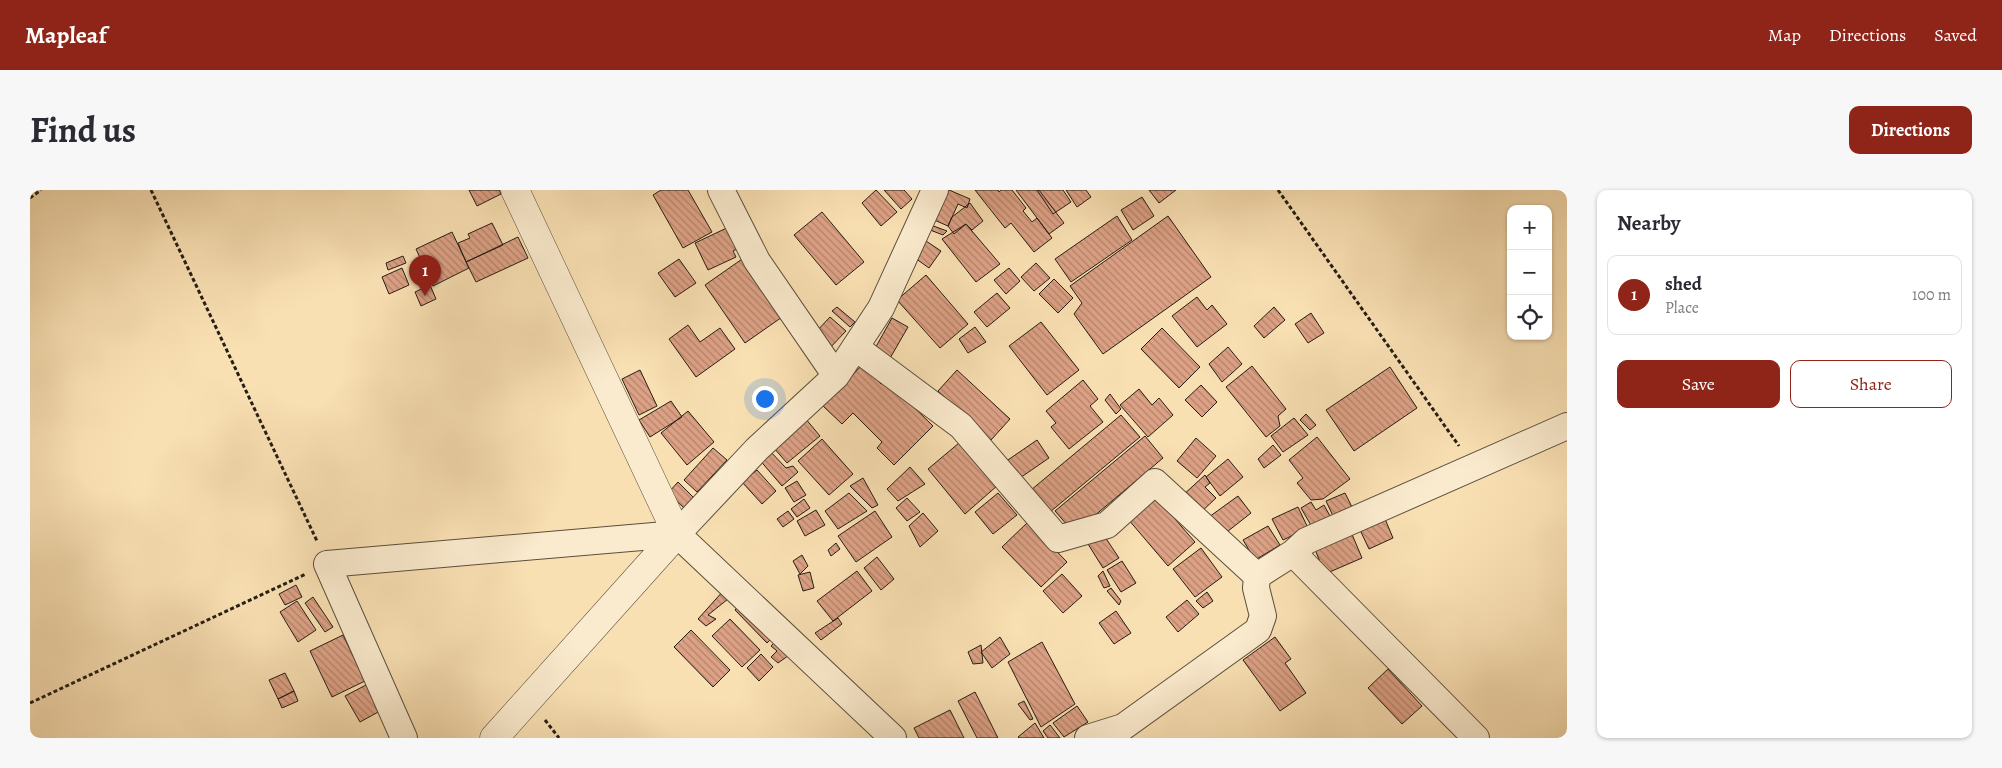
<!DOCTYPE html>
<meta charset="utf-8">
<style>
body{margin:0;font-family:Alegreya,serif;background:#f7f7f7;color:#2b2b33}
.controls{position:absolute;right:15px;top:15px;display:grid;overflow:hidden;border-radius:10px;box-shadow:0 1px 4px #0004}
.controls button{width:45px;height:45px;display:grid;place-items:center;padding:0;border:0;border-bottom:1px solid #e1e1e2;background:#fff;color:#2b2b33;font:25px sans-serif}
.you{position:absolute;left:734px;top:208px;width:18px;height:18px;margin:-12px;border:4px solid #fff;border-radius:50%;background:#1a73e8;box-shadow:0 0 0 8px #1a73e833}
.badge{display:grid;place-items:center;width:32px;height:32px;border-radius:50%;background:#8f2418;color:#fff;font-size:16px;font-weight:700}
.pin{position:absolute;translate:-50% -41px;filter:drop-shadow(0 1px 2px #0008)}
.pin::after{content:'';position:absolute;top:26px;width:18px;height:15px;background:inherit;clip-path:polygon(0 0,100% 0,50% 100%)}
.list{margin:0;padding:0;list-style:none}
h2{display:flex;justify-content:space-between;align-items:center;height:65px;margin:0;padding:0 20px;font-size:21px}
h2 small{font-size:16px;font-weight:400;color:#7c7c81}
.list li{display:grid;grid-template-columns:32px 1fr auto;gap:15px;align-items:center;box-sizing:border-box;height:80px;margin:0 10px 10px;padding:0 10px;border:1px solid #e1e1e2;border-radius:10px}
.list b{display:block;font-size:19px;white-space:nowrap}
.list p{margin:0;font-size:16px;white-space:nowrap;color:#7c7c81}
.list em{font-size:16px;font-style:normal;color:#7c7c81}
.actions{display:flex;gap:10px;padding:15px 20px}
.actions a{flex:1;padding:11px 0;border:1px solid #8f2418;border-radius:10px;text-align:center;font-size:18px;color:#8f2418}
.actions .main{background:#8f2418;color:#fff}
.icon{flex:none;width:28px;height:28px;fill:none;stroke:currentColor;stroke-width:2;stroke-linecap:round;stroke-linejoin:round}
.map{position:relative;flex:none;width:1537px;height:548px;overflow:hidden;border-radius:10px}
header{display:flex;align-items:center;gap:30px;box-sizing:border-box;height:70px;padding:0 25px;background:#8f2418;color:#fff}
header strong{font-size:24px}
nav{display:flex;gap:28px;margin-inline-start:auto;font-size:18px}
.intro{display:flex;align-items:center;justify-content:space-between;box-sizing:border-box;height:120px;padding:0 30px}
h1{margin:0;font-size:35px}
.button{padding:12px 22px;border-radius:10px;background:#8f2418;color:#fff;font-size:18px;font-weight:700}
main{display:flex;gap:30px;padding:0 30px}
aside{flex:1;background:#fff;border-radius:10px;box-shadow:0 1px 4px #0004}
.map>svg:first-child{display:block}
.building{fill:url(#building-back-hatch);stroke:#251d14}
.lines{fill:none;stroke-linecap:round;stroke-linejoin:round}
.minor-casing{stroke:#5a4e3c;stroke-width:28}
.tertiary-casing{stroke:#5a4e3c;stroke-width:29}
.path{stroke:#251d14;stroke-width:3;stroke-dasharray:4 2.5;stroke-linecap:butt}
.minor{stroke:#fbebce;stroke-width:26}
.tertiary{stroke:#fbebce;stroke-width:28}
</style>
<header>
<strong>Mapleaf</strong>
<nav><a>Map</a><a>Directions</a><a>Saved</a></nav>
</header>
<div class="intro"><h1>Find us</h1><a class="button">Directions</a></div>
<main>
<div class="map">
<svg width="1537" height="548" viewBox="0 0 1537 548">
<defs>
<pattern id="building-back-hatch" width="6" height="6" patternUnits="userSpaceOnUse" patternTransform="scale(1.25)"><rect width="6" height="6" fill="#dda185"/><path d="M-1 5l2 2M0 0l6 6M5-1l2 2" fill="none" stroke="#b3836c"/></pattern>
</defs>
<rect width="100%" height="100%" fill="#f9e0b3"/>
<filter id="stains"><feTurbulence type="fractalNoise" baseFrequency=".004" numOctaves="4"/><feColorMatrix values="0 0 0 0 .2 0 0 0 0 .09 0 0 0 0 .02 0 0 0 .5 -.17"/></filter>
<radialGradient id="worn" r=".72"><stop offset=".6" stop-color="#630" stop-opacity="0"/><stop offset="1" stop-color="#630" stop-opacity=".3"/></radialGradient>
<path class="building" d="M439,0H469L471,4L447,16Z
M631,0H658L682,42L653,58L623,5Z
M846,0L867,22L851,36L832,13Z
M854,0H874L882,9L871,19Z
M915,0H919L940,9L937,18L928,14L918,36L902,29Z
M945,0H968L969,2L971,0H982L996,18L993,21L1002,32L1007,28L1022,48L1004,62L981,33L975,38Z
M986,0H1009L1034,33L1019,44Z
M1007,0H1033L1041,12L1023,24Z
M1036,0H1056L1061,7L1047,17Z
M1119,0H1146L1129,13Z
M1112,7L1124,26L1103,40L1091,20Z
M940,13L953,31L942,40L936,34L924,44L918,36L922,27Z
M792,22L834,72L806,95L764,45Z
M1087,26L1102,50L1041,92L1025,69Z
M1138,26L1181,87L1073,164L1044,124L1052,113L1040,96Z
M462,33L473,55L436,72L428,53L440,48L438,44Z
M898,34L917,41L913,45L895,38Z
M936,34L970,74L946,92L912,49Z
M703,35L713,56L703,61L706,67L678,80L665,53Z
M422,42L439,78L403,96L386,59Z
M488,47L498,68L446,92L436,72Z
M896,51L911,61L899,78L885,68Z
M373,66L376,73L358,80L356,73Z
M715,67L755,125L715,153L675,95Z
M649,69L666,93L645,107L628,83Z
M1006,73L1020,88L1004,101L991,87Z
M372,78L379,95L359,104L352,87Z
M979,78L990,91L976,104L964,90Z
M896,85L938,134L910,158L867,110Z
M1024,89L1043,108L1028,123L1009,104Z
M400,95L406,109L391,116L385,102Z
M967,103L980,118L957,137L944,122Z
M1167,107L1177,120L1182,115L1197,134L1167,157L1142,126Z
M807,117L825,132L820,137L802,121Z
M1244,117L1255,130L1234,148L1224,136Z
M1281,123L1294,143L1278,153L1265,134Z
M800,127L816,141L798,160L783,145Z
M862,128L878,137L859,170L843,162Z
M1011,132L1049,180L1017,205L979,156Z
M658,135L670,152L690,138L705,159L666,187L639,149Z
M945,137L956,152L938,163L929,149Z
M1132,138L1170,177L1149,198L1111,159Z
M1198,157L1212,174L1192,192L1179,174Z
M832,175L851,194L856,190L903,236L864,275L847,258L852,252L823,223L812,234L793,216Z
M1222,176L1256,219L1248,226L1250,236L1236,247L1196,197Z
M1360,177L1387,218L1324,261L1296,220Z
M610,180L627,216L609,225L592,189Z
M927,180L980,229L961,250L908,201Z
M1053,190L1068,209L1060,216L1073,232L1039,259L1021,237L1026,233L1016,221Z
M1171,195L1187,212L1172,227L1155,210Z
M1109,199L1122,215L1129,208L1143,225L1118,247L1090,215Z
M1080,204L1091,219L1086,224L1075,210Z
M641,211L652,227L620,247L609,230Z
M658,221L684,252L657,275L631,243Z
M1276,224L1286,235L1280,240L1270,230Z
M1091,225L1110,247L1020,322L1001,300Z
M775,228L790,246L757,273L743,257Z
M1264,228L1278,245L1253,262L1241,246Z
M1115,246L1133,268L1044,343L1025,321Z
M1287,247L1320,289L1293,309L1281,310L1267,293L1273,288L1259,270Z
M1166,248L1186,266L1167,288L1147,271Z
M792,249L823,284L799,305L768,271Z
M1007,250L1019,268L987,290L975,272Z
M929,253L968,295L935,324L898,279Z
M1243,255L1251,265L1234,278L1228,269Z
M683,258L697,270L667,302L654,290Z
M738,259L756,278L763,276L768,282L752,296L728,268Z
M1198,269L1213,287L1190,306L1176,287Z
M880,277L895,294L868,311L857,299Z
M727,280L746,301L732,314L712,292Z
M1175,285L1180,293L1175,297L1186,308L1169,324L1152,306Z
M833,288L848,315L842,318L820,296Z
M767,291L776,305L764,312L755,298Z
M648,292L664,308L654,318L638,303Z
M819,303L837,321L808,339L795,321Z
M968,303L987,325L963,344L945,322Z
M1315,303L1323,319L1304,328L1296,311Z
M1124,305L1165,352L1138,376L1098,329Z
M1208,306L1221,323L1193,345L1179,327Z
M877,308L890,322L877,331L866,318Z
M774,309L780,318L767,327L761,319Z
M1281,312L1286,320L1294,315L1300,326L1282,337L1271,318Z
M1268,317L1278,338L1253,350L1242,329Z
M786,320L795,335L775,346L767,331Z
M758,321L764,329L753,337L747,329Z
M845,321L862,347L826,372L808,346Z
M893,323L908,341L890,357L879,336Z
M1355,329L1363,348L1339,359L1330,340Z
M998,332L1037,372L1011,397L972,357Z
M1238,336L1250,355L1225,370L1213,350Z
M1321,342L1332,368L1295,384L1284,357Z
M1073,344L1089,368L1073,378L1058,354Z
M806,353L810,359L801,366L798,360Z
M1171,358L1192,387L1165,407L1143,379Z
M772,365L778,376L770,384L763,371Z
M847,367L864,389L851,400L834,378Z
M1092,371L1106,393L1091,402L1077,380Z
M827,381L842,401L803,431L787,411Z
M1073,381L1080,396L1074,398L1068,386Z
M780,382L784,398L773,401L768,385Z
M1032,384L1052,406L1033,423L1013,401Z
M266,395L272,407L255,415L249,404Z
M1081,398L1091,411L1089,415L1077,401Z
M694,400L703,405L678,425L686,429L676,436L668,429Z
M1177,402L1183,411L1173,418L1166,411Z
M283,407L303,437L295,442L275,413Z
M713,410L745,445L737,453L705,420Z
M1157,410L1169,424L1148,442L1136,427Z
M267,411L286,440L268,452L250,422Z
M1086,421L1101,443L1084,454L1069,433Z
M808,428L812,434L791,450L785,443Z
M700,429L730,460L712,477L682,446Z
M661,440L700,480L683,497L644,457Z
M313,445L335,491L302,507L280,461Z
M970,447L980,464L962,478L951,462Z
M1245,447L1261,469L1255,473L1276,503L1250,521L1213,470Z
M749,448L762,463L748,473L741,467L747,461L741,456Z
M1012,452L1045,514L1011,537L978,472Z
M951,455L953,473L943,474L938,462Z
M731,464L743,477L729,491L717,478Z
M1358,479L1392,516L1372,534L1338,498Z
M255,483L264,501L248,509L239,490Z
M336,495L350,521L330,532L315,506Z
M264,501L268,511L252,518L248,509Z
M945,502L968,548H947L928,511Z
M994,511L1003,529L1000,530L988,514Z
M1047,516L1058,532L1034,547L1023,533Z
M920,520L934,548H889L884,538Z
M1005,533L1014,548H989L988,547Z
M1020,535L1030,548H1018L1013,541Z"/>
<g class="lines">
<defs>
<path id="minor" d="M691,0L727,71L806,186
M825,157L931,236L1028,349L1077,335L1125,292L1227,386
M647,344L863,548
M1263,363L1446,548
M374,548L297,374L647,344L727,259L806,186L851,118L905,0
M1058,548L1093,537L1228,440L1233,426L1226,398L1227,386L1263,363L1276,351L1537,236"/>
<path id="tertiary" d="M464,548L647,344L485,0"/>
</defs>
<use href="#minor" class="minor-casing"/>
<use href="#tertiary" class="tertiary-casing"/>
<path class="path" d="M121,0L287,351
M1248,0L1429,256
M0,8L11,0
M0,513L276,384
M515,530L529,548"/>
<use href="#minor" class="minor"/>
<use href="#tertiary" class="tertiary"/>
</g>
<rect width="100%" height="100%" filter="url(#stains)"/>
<rect width="100%" height="100%" fill="url(#worn)"/>
</svg>
<div class="controls">
<button>+</button>
<button>−</button>
<button><svg class="icon" aria-label="locate" viewBox="0 0 24 24"><circle cx="12" cy="12" r="6"/><path d="M12 2v4M12 18v4M2 12h4M18 12h4"/></svg></button>
</div>
<div class="you"></div>
<div class="pin badge" style="left:395px;top:106px">1</div>
</div>
<aside>
<h2>Nearby<small></small></h2>
<ul class="list">
<li><span class="badge">1</span><div><b>shed</b><p>Place</p></div><em>100 m</em></li>
</ul>
<div class="actions"><a class="main">Save</a><a>Share</a></div>
</aside>
</main>
